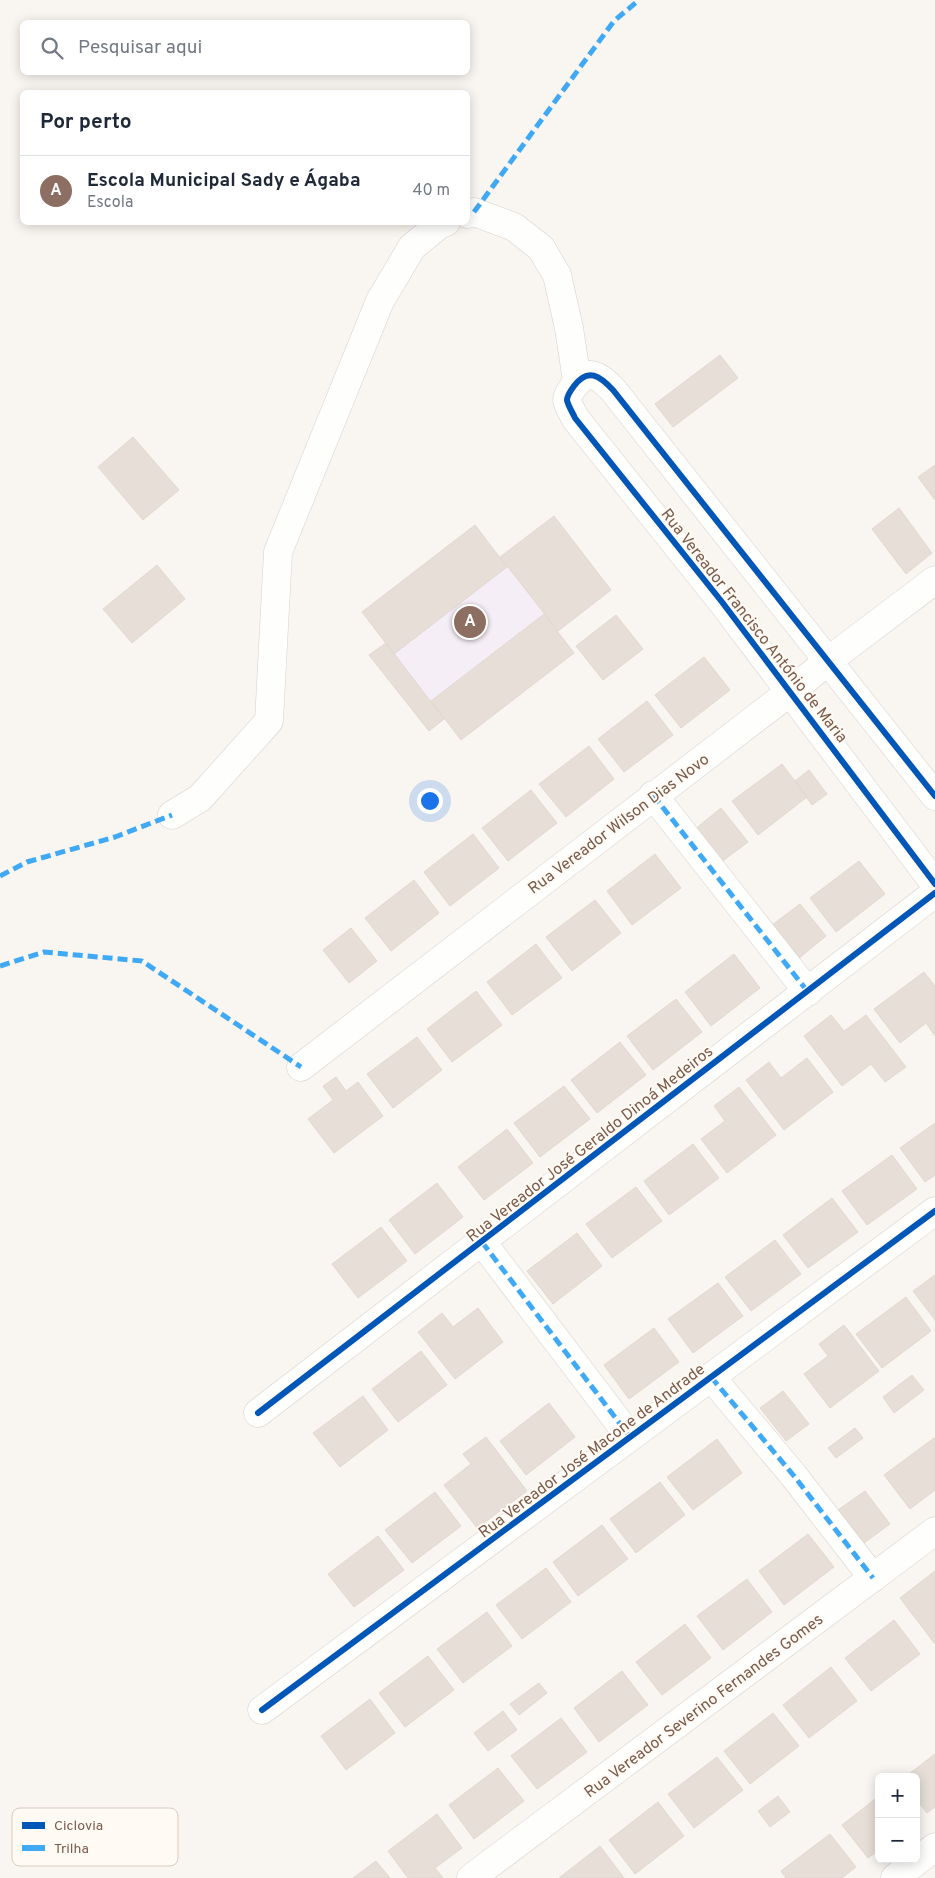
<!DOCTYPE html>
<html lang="pt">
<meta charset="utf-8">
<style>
body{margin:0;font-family:Overpass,sans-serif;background:#f2f2f3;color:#1f2937}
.controls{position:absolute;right:15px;bottom:15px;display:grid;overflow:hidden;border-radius:8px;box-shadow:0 2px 12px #0003}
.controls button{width:45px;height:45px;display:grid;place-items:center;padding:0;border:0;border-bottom:1px solid #e0e1e3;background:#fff;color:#1f2937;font:25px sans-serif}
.you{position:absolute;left:429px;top:800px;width:18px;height:18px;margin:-12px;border:4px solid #fff;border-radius:50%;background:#1a73e8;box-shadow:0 0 0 8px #1a73e833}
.badge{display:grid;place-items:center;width:32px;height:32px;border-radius:50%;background:#5c585b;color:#fff;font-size:16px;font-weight:700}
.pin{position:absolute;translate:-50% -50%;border:2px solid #fff;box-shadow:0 1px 5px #0006}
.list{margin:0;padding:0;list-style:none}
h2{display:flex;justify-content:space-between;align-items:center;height:65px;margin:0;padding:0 20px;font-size:21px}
h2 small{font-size:16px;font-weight:400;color:#747a83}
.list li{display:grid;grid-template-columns:32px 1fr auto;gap:15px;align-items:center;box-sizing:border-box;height:70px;padding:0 20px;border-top:1px solid #e0e1e3}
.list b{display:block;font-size:19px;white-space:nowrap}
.list p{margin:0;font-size:16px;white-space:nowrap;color:#747a83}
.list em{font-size:16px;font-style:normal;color:#747a83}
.icon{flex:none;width:28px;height:28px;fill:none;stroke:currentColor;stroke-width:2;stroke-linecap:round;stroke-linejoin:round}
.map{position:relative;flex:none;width:935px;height:1878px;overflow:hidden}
.search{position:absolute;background:#fff;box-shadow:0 2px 12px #0003;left:20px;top:20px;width:450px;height:55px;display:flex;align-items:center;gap:12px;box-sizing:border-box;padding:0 18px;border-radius:8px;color:#747a83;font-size:19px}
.panel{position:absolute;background:#fff;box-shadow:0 2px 12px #0003;left:20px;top:90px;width:450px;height:135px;border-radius:8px}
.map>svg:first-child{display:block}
.education{fill:#f6eef6}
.building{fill:#e6ded7;stroke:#e2d8d2}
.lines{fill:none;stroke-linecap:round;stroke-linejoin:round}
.street-casing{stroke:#d7d1cb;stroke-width:29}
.street{stroke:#fefefd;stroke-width:28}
.quiet{stroke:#3fa9f5;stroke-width:5;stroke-dasharray:10 5;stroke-linecap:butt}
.cycleway-casing{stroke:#fffaf3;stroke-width:9}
.cycleway{stroke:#0057b8;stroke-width:6}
.labels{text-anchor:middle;stroke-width:4;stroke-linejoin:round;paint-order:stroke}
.street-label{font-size:16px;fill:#7a5c4d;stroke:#fffaf3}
.key{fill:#fffaf3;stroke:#d7cbc1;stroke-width:1}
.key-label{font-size:14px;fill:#7a5c4d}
</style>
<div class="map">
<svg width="935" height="1878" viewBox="0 0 935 1878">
<rect width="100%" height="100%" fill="#f9f5f0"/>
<path class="education" d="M554,516L611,590L558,631L574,653L461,740L445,719L429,731L369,655L385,643L362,612L475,525L500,557Z"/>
<path class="building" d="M720,355L738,378L673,427L655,404Z
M133,437L179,490L143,520L98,467Z
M935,465V500L918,477Z
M899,508L932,553L906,574L872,529Z
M554,516L611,590L558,631L500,557Z
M475,525L507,567L394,654L362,612Z
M157,565L185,599L132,643L103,609Z
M544,614L574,653L461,740L431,701Z
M616,615L643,649L603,680L576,646Z
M386,643L444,719L429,731L369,655Z
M704,657L730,690L681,728L655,695Z
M647,701L673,735L624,772L598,739Z
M589,746L614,779L566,817L539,784Z
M782,764L807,797L758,835L732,801Z
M809,770L827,794L812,805L795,781Z
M531,790L557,823L508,861L482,828Z
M721,808L748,842L720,863L694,830Z
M473,834L499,868L450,906L424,872Z
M655,854L681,888L632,925L607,891Z
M859,861L885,894L836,932L810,898Z
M414,880L439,913L391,951L365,918Z
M595,900L621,933L572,971L546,937Z
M800,904L826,936L798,959L772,925Z
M351,928L377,961L349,983L323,950Z
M536,944L562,978L512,1015L487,982Z
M734,954L760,988L711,1026L685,992Z
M924,972L935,986V1036L926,1023L900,1043L874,1009Z
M476,991L502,1025L452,1062L427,1029Z
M676,999L702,1032L653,1070L627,1036Z
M831,1015L844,1031L866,1015L906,1067L885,1082L871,1064L842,1086L804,1036Z
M417,1037L442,1070L393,1108L367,1074Z
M620,1042L646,1075L597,1113L571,1080Z
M807,1058L833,1092L784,1130L746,1080L769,1062L781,1078Z
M336,1077L346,1091L358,1082L383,1116L334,1153L308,1119L333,1100L323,1086Z
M564,1086L590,1119L540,1157L514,1123Z
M739,1087L776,1135L727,1173L701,1139L725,1121L714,1106Z
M935,1123V1175L925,1182L900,1148Z
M507,1129L533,1163L484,1200L458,1167Z
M693,1144L719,1178L669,1215L644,1181Z
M892,1155L917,1189L867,1225L842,1191Z
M437,1183L463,1217L415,1254L389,1220Z
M636,1187L662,1221L612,1258L586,1224Z
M832,1198L858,1232L808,1268L783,1235Z
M381,1227L407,1261L358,1298L332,1264Z
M577,1233L602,1266L553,1304L527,1271Z
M775,1240L801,1274L751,1311L725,1277Z
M935,1275V1320L913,1291Z
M718,1283L743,1316L693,1353L668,1319Z
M906,1297L931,1331L882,1368L856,1334Z
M478,1308L503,1342L455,1379L418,1332L442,1313L453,1327Z
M844,1325L879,1371L830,1408L804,1374L828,1356L819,1344Z
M654,1328L679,1362L629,1399L604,1365Z
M421,1351L447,1385L398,1422L372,1389Z
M912,1375L924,1390L894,1413L883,1397Z
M783,1391L809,1424L786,1441L760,1408Z
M363,1396L388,1430L340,1467L313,1433Z
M549,1403L575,1437L526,1475L500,1441Z
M855,1428L863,1438L836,1458L828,1448Z
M486,1437L527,1491L477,1528L444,1485L471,1464L463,1454Z
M934,1438L935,1439V1490L910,1509L884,1475Z
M717,1439L742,1473L693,1510L667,1477Z
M660,1482L685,1515L636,1553L610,1519Z
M865,1491L890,1524L864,1543L838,1510Z
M435,1492L461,1526L412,1563L385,1530Z
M602,1525L628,1559L578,1596L553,1562Z
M808,1534L834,1567L784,1605L759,1571Z
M378,1536L404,1570L354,1607L328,1574Z
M546,1568L571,1602L522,1639L496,1605Z
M935,1571V1644L900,1598Z
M747,1579L772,1612L723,1650L697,1616Z
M487,1612L512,1646L463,1683L437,1649Z
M894,1620L920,1654L871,1691L845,1658Z
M685,1624L711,1658L662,1695L636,1662Z
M428,1656L454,1690L405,1727L379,1693Z
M831,1667L857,1701L809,1738L783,1705Z
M622,1671L648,1705L599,1742L574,1708Z
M539,1683L547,1693L519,1715L510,1704Z
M370,1699L395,1733L346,1770L321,1736Z
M503,1711L517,1730L488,1751L474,1733Z
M773,1713L799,1746L750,1784L724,1751Z
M561,1718L587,1752L537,1789L511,1756Z
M935,1754V1807L927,1813L916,1799V1777H905Z
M717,1757L743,1790L694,1828L668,1794Z
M498,1768L524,1801L474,1839L449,1805Z
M778,1796L790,1812L770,1827L758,1811Z
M879,1796V1850L868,1858L842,1825Z
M658,1802L684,1836L635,1874L609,1840Z
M437,1814L462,1848L435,1868L443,1878H408L388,1851Z
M830,1834L856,1867L842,1878H786L781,1871Z
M600,1846L624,1878H559Z
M376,1861L390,1878H353Z"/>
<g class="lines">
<defs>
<path id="street" d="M468,214L474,212L514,227L541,248L557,275L569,328L577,381
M653,795L808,992
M935,796L613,390C600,376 588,367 574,386C571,390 567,395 567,400C568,406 573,413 575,418L722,602L935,884
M172,815L200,798L269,721L278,552L380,301L412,247L439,225L446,222
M301,1067L790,692L829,660L935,580
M482,1242L630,1437
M711,1377L794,1476L873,1578
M258,1413L935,893
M262,1710L935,1211
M471,1878L935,1531
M895,1878L935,1847"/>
</defs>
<use href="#street" class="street-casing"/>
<use href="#street" class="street"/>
<path class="quiet" d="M474,212L614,21L639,0
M653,795L808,992
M0,876L27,862L115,837L172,815
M0,966L44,952L142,961L301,1067
M482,1242L630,1437
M711,1377L794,1476L873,1578"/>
<defs>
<path id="cycleway" d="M935,796L613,390C600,376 588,367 574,386C571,390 567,395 567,400C568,406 573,413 575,418L722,602L935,884
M258,1413L935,893
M262,1710L935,1211"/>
</defs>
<use href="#cycleway" class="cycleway-casing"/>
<use href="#cycleway" class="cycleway"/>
</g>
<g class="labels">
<g class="street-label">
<text transform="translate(755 625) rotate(52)" y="6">Rua Vereador Francisco António de Maria</text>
<text transform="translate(618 823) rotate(-37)" y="6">Rua Vereador Wilson Dias Novo</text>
<text transform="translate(589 1143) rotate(-38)" y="6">Rua Vereador José Geraldo Dinoá Medeiros</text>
<text transform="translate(591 1450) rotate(-37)" y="6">Rua Vereador José Macone de Andrade</text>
<text transform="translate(703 1705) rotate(-37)" y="6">Rua Vereador Severino Fernandes Gomes</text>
</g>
</g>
<rect x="12" y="1808" width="166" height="58" rx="8" class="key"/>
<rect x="22" y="1822" width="23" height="7" fill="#0057b8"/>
<rect x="22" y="1845" width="23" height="6" fill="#3fa9f5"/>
<g class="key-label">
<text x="54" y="1830">Ciclovia</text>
<text x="54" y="1853">Trilha</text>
</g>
</svg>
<div class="controls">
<button>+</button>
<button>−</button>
</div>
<div class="you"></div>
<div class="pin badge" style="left:470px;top:622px;background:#8d6e63">A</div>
<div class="search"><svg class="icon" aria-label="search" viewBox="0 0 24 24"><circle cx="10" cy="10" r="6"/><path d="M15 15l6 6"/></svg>Pesquisar aqui</div>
<section class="panel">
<h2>Por perto<small></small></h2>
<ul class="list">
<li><span class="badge" style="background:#8d6e63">A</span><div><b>Escola Municipal Sady e Ágaba</b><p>Escola</p></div><em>40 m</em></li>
</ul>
</section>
</div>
